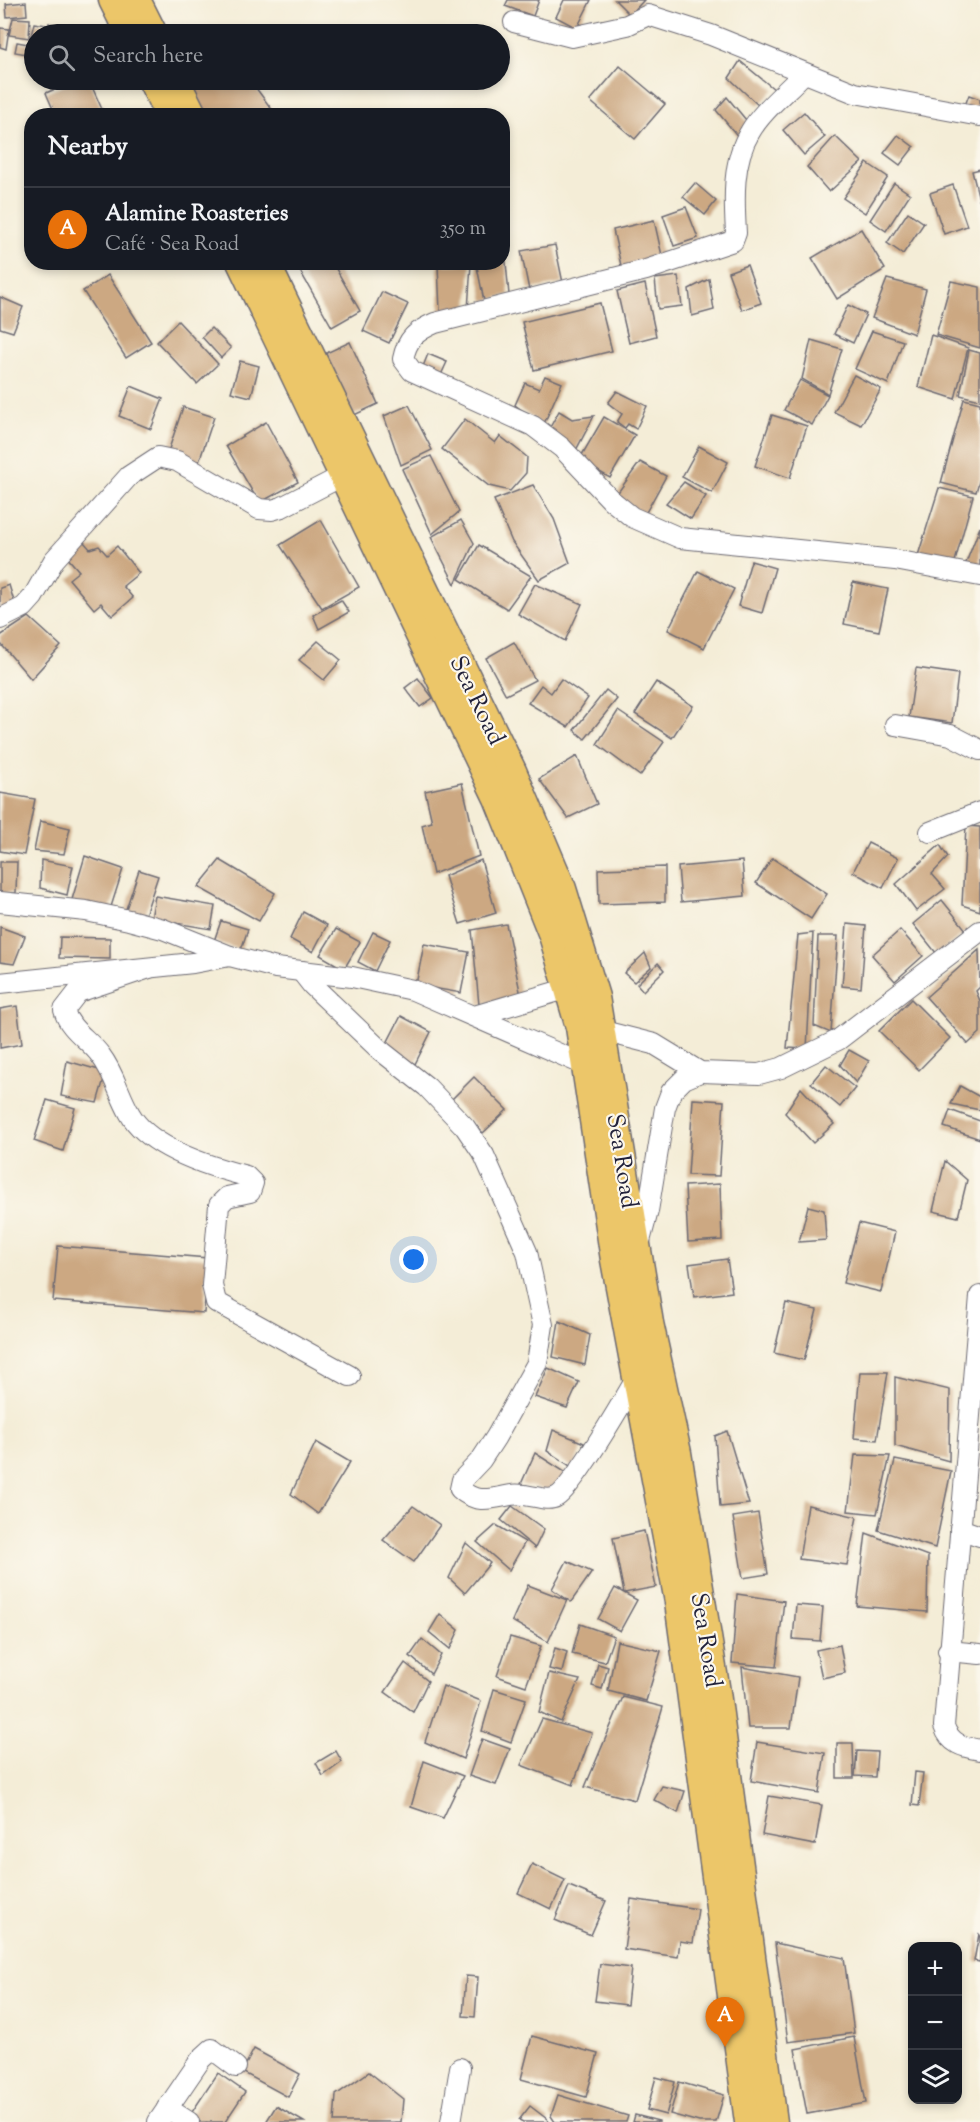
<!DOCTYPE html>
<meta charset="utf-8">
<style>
:root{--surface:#171b24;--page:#242831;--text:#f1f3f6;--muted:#9ea1a6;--line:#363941;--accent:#0b8043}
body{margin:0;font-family:"Sorts Mill Goudy",serif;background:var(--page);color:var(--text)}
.controls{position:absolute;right:18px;bottom:18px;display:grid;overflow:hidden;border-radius:12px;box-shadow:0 3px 9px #0003}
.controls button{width:54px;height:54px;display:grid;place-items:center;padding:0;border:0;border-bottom:2px solid var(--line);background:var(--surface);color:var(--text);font:30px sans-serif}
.you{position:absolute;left:414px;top:1260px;width:21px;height:21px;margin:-15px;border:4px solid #fff;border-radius:50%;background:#1a73e8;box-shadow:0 0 0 9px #1a73e833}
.badge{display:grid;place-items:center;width:39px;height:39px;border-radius:50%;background:var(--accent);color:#fff;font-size:20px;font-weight:700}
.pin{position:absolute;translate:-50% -50px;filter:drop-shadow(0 2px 3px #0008)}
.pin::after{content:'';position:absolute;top:32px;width:21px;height:18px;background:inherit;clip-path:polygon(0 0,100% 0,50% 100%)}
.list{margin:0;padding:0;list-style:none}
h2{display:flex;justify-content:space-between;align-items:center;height:78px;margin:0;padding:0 24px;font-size:26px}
h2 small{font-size:20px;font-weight:400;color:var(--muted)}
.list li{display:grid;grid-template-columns:39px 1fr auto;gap:18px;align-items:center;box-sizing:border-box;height:84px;padding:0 24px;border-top:2px solid var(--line)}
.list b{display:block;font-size:22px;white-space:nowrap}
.list p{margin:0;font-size:20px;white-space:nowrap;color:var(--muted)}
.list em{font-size:20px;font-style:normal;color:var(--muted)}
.icon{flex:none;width:33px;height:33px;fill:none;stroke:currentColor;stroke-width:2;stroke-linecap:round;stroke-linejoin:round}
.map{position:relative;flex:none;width:980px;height:2122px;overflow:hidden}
.search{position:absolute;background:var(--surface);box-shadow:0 3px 9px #0003;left:24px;top:24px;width:486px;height:66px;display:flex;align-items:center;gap:15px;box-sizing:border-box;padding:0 21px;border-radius:33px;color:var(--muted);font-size:22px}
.panel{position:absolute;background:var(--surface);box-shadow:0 3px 9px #0003;left:24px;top:108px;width:486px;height:162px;border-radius:24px}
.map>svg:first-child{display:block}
</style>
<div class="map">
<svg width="980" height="2122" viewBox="0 0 980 2122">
<rect width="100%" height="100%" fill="#fbf7ec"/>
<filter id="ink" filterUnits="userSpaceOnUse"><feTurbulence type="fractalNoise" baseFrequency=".0167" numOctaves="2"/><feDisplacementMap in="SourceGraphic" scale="12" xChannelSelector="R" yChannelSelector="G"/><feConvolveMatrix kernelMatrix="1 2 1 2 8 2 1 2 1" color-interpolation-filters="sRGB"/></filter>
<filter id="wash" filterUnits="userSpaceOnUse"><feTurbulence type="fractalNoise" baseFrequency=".008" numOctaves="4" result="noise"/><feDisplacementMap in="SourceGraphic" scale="24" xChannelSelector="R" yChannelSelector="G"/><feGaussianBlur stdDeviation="1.35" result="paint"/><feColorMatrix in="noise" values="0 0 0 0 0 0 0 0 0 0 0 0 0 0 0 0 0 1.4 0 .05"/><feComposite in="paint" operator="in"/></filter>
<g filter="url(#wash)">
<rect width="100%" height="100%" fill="#f4edd7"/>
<g id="blocks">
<!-- building -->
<g fill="#cca882">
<path d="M508 0H539L533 16 505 6Z"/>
<path d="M564 0H591L577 28 556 17Z"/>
<path d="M615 0H644L630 15Z"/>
<path d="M26 2 27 15 7 17 6 4Z"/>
<path d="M13 18 30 19 29 38 9 35Z"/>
<path d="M34 23 47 25 45 34H34V40H30Z"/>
<path d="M49 23 61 27V34H50Z"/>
<path d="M0 28 9 29 6 49 0 47Z"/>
<path d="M17 42 34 45 32 55 15 52Z"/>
<path d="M740 61 774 89 759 106 729 78Z"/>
<path d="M620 66 665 104 635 139 590 101Z"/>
<path d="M76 80H89L105 116H56L46 93Z"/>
<path d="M188 80H250L273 111 264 116H206Z"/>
<path d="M969 95 980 99V111L964 108Z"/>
<path d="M727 97 751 126 739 138 716 110Z"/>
<path d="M804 112 825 137 804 155 783 130Z"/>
<path d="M898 135 914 147 900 165 884 153Z"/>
<path d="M835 136 862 162 829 192 807 167Z"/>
<path d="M867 163 888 177 865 213 843 198Z"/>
<path d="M980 169V199H979L972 171Z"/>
<path d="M695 183 716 201 705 215 683 197Z"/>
<path d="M894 183 910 194 886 231 870 220Z"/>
<path d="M953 185 967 226 944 234 930 193Z"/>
<path d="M686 207 698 238 674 246 663 215Z"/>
<path d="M908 212 924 223 903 254 887 243Z"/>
<path d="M654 220 663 260 622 270 613 230Z"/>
<path d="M861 229 885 269 837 299 812 258Z"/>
<path d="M555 245 563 283 529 290 521 251Z"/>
<path d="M505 252 509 295 484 301 476 262H502Z"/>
<path d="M295 262H332L360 311 332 327Z"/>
<path d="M471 264 468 310 440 311 438 265Z"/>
<path d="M747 265 761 303 742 310 728 272Z"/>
<path d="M108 275 151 342 126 358 83 291Z"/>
<path d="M678 276 682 306 658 309 655 279Z"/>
<path d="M709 279 714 310 692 316 689 289Z"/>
<path d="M887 279 926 289 914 334 872 318Z"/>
<path d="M951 281 980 287V348L936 335Z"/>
<path d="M645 284 656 336 629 343 617 291Z"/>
<path d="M382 292 408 304 389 343 363 331Z"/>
<path d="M0 297 23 307 13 332 0 328Z"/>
<path d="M600 303 612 351 534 370 522 322Z"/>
<path d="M848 305 866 314 853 343 834 334Z"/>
<path d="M178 321 218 364 197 384 157 342Z"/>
<path d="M211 328 231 348 221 358 202 337Z"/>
<path d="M872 331 903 341 888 384 855 369Z"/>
<path d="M931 335 968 348 955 399 918 387Z"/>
<path d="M811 340 842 349 828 394 802 379Z"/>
<path d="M350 342 378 404 350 417 322 355Z"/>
<path d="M969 350 980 353V400L960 395Z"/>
<path d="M428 354 447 362 440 377 422 369Z"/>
<path d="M240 361 259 366 251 397 231 392Z"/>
<path d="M854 375 881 389 861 425 834 412Z"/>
<path d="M545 376 562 383 543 426 515 405 525 383 539 389Z"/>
<path d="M800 380 828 395 812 425 784 410Z"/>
<path d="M131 386 163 399 151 429 119 416Z"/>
<path d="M617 391 647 406 636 429 628 424 625 428 617 422 622 414 608 403Z"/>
<path d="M964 399 980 403V478L976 492 941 483Z"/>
<path d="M409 405 432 450 401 465 384 416Z"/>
<path d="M183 407 214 417 199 462 168 452Z"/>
<path d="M559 411 572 419 594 416 575 452 548 431Z"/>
<path d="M772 415 807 426 790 478 755 466Z"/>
<path d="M604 417 635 435 610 478 579 460Z"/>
<path d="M465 419 495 443 500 436 527 457 526 473 510 491 489 486 442 449Z"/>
<path d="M266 422 298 482 259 503 226 446Z"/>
<path d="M699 446 728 462 712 493 682 477Z"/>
<path d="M431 456 459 512 432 534 402 469Z"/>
<path d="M640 462 666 476 644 516 616 495Z"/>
<path d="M684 482 706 496 691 519 666 503Z"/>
<path d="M533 485 554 519 570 563 539 580 512 542 494 500Z"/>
<path d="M939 488 973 496 953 569 916 562Z"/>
<path d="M321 520 359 587 322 608 280 545Z"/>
<path d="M461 520 474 543 455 584 431 537Z"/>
<path d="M980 527V571L964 568Z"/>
<path d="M84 542 90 549 99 546 107 555 117 546 139 573 123 586 133 598 112 616 101 603 94 609 69 579 79 571 66 556Z"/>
<path d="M479 545 531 576 507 609 459 579Z"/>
<path d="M751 561 775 568 762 613 738 606Z"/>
<path d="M698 571 734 589 704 648 668 630Z"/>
<path d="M853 582 888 589 879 631 844 624Z"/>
<path d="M535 584 582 604 565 641 518 614Z"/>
<path d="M9 585 16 608 0 613V588Z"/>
<path d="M341 600 349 612 319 629 313 615Z"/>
<path d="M29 617 61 646 31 679 0 643V636Z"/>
<path d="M318 641 341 660 324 680 299 660Z"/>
<path d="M514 642 535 680 506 695 486 658Z"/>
<path d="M916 668 958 674 952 723 909 717Z"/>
<path d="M418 678 433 698 420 707 405 688Z"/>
<path d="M561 679 588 698 568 727 528 703 541 685 551 693Z"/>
<path d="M656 682 693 706 672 738 635 714Z"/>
<path d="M606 690 617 699 585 739 574 730Z"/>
<path d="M618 711 664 742 640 776 597 744Z"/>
<path d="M577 756 597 804 568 818 539 779Z"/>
<path d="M462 783 479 856 433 874 422 825 432 822 425 791Z"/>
<path d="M0 793 35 799 24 855 0 851Z"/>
<path d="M40 821 70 828 64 854 34 851Z"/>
<path d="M966 826 980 827V911L962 905Z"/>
<path d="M868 843 898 858 883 888 853 872Z"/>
<path d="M940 845 948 857 932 874 945 889 916 911 896 884Z"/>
<path d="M85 856 123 869 110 910 71 903Z"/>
<path d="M772 858 827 894 811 919 756 883Z"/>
<path d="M41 860 73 866 67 895 40 888Z"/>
<path d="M220 860 275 893 259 921 198 887Z"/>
<path d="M481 860 496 913 460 924 445 876Z"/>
<path d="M742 861 745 896 681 902 678 867Z"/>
<path d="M0 862H17L16 893H0Z"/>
<path d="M665 867V902L599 904 598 869Z"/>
<path d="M139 870 158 876 144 918 125 912Z"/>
<path d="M155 896 215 906 211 929 151 919Z"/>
<path d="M942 900 967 931 937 954 913 924Z"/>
<path d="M303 912 327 925 313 952 290 939Z"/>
<path d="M221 921 248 929 241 950 214 941Z"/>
<path d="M506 924 521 996 479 1005 472 930Z"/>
<path d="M847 924 866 926 861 988 842 986Z"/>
<path d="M0 927 25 936 14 964 0 962Z"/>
<path d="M336 929 360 942 344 969 320 955Z"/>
<path d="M900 930 923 956 895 981 872 955Z"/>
<path d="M373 932 390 940 375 971 358 962Z"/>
<path d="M813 933 807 1049 787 1048 798 935Z"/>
<path d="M818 936H838L831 1033 814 1026Z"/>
<path d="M60 937 110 938V959L59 958Z"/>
<path d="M424 944 469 952 461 993 416 985Z"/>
<path d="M979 950 980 987 976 991 980 1001V1033L968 1044 926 997Z"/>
<path d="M645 953 651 967 634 982 624 973Z"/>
<path d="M658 963 664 970 643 991 637 984Z"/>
<path d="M911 999 950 1038 919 1070 879 1031Z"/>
<path d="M17 1006 22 1044 0 1048V1009Z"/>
<path d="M401 1016 431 1032 415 1064 384 1049Z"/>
<path d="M849 1050 869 1061 856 1083 840 1065Z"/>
<path d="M67 1061 106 1072 97 1103 61 1096Z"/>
<path d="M826 1065 855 1088 840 1107 811 1083Z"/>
<path d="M474 1077 507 1110 483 1133 451 1100Z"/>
<path d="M960 1086 980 1097V1110L951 1104Z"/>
<path d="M801 1088 834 1124 813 1143 785 1113Z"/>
<path d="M693 1099 724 1101 719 1176 688 1175Z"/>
<path d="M47 1100 75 1108 63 1151 34 1141Z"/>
<path d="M950 1110 980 1121V1139L944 1127Z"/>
<path d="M945 1161 967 1180 958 1217 933 1211Z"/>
<path d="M720 1184 722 1240 688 1242 685 1186Z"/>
<path d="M808 1206 824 1210 826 1240 799 1242Z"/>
<path d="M859 1223 895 1232 881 1292 843 1283Z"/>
<path d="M58 1246 208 1258 204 1313 53 1301Z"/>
<path d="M727 1259 732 1292 694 1297 689 1264Z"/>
<path d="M786 1303 817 1310 804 1360 774 1353Z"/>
<path d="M559 1321 590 1335 585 1365 553 1357Z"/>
<path d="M548 1368 579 1382 567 1408 535 1397Z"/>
<path d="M860 1372H888L877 1440 854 1438Z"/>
<path d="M895 1377 950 1390 949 1461 895 1446Z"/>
<path d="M553 1430 584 1443 573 1468 547 1451Z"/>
<path d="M727 1431 749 1504 720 1507 715 1436Z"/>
<path d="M316 1442 350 1462 318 1514 291 1494Z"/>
<path d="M535 1453 568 1474 557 1493 521 1484Z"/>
<path d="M855 1455 890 1456 877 1514 848 1511Z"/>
<path d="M895 1460 951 1471 935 1548 878 1530Z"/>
<path d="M808 1505 857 1517 847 1565 799 1559Z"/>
<path d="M413 1506 440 1525 414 1562 383 1540Z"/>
<path d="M512 1506 544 1529 535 1548 501 1520Z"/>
<path d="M758 1513 768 1574 743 1578 733 1517Z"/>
<path d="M496 1525 525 1542 509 1570 477 1542Z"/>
<path d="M644 1531 656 1587 624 1593 637 1600 620 1631 598 1619 615 1588 624 1593 613 1538Z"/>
<path d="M866 1533 928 1556 927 1612 857 1606Z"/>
<path d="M466 1543 490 1563 465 1593 449 1578Z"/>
<path d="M567 1561 592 1572 571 1602 552 1589Z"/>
<path d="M528 1585 567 1600 548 1642 512 1621Z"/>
<path d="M737 1594 784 1601 776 1667 732 1663Z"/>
<path d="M796 1605 823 1607 820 1641 793 1639Z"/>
<path d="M440 1614 459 1630 450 1649 429 1632Z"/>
<path d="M580 1624 614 1636 605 1662 572 1654Z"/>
<path d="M510 1637 541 1646 526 1686 497 1676Z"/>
<path d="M422 1639 441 1655 431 1674 410 1656Z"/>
<path d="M617 1641 661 1651 646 1701 608 1691Z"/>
<path d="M840 1645 845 1673 822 1678 816 1650Z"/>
<path d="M555 1648 567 1652 562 1672 549 1669Z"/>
<path d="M405 1663 428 1681 413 1712 385 1692Z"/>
<path d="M598 1664 608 1667 602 1689 592 1686Z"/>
<path d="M742 1667 798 1677 791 1728H748Z"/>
<path d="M549 1673 580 1680 561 1722 539 1712Z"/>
<path d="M443 1686 481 1701 463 1759 425 1742Z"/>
<path d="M494 1689 526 1699 511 1742 482 1731Z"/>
<path d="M623 1697 663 1707 635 1800 585 1787Z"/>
<path d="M542 1719 592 1733 573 1785 521 1765Z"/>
<path d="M482 1739 510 1749 496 1785 469 1776Z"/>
<path d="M757 1742 825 1753 819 1793 751 1781Z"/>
<path d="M837 1743H853L854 1778H837Z"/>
<path d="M336 1751 342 1762 323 1776 316 1763Z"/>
<path d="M857 1751 877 1752 875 1777 855 1776Z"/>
<path d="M424 1761 463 1776 443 1818 411 1807Z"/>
<path d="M915 1772 923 1773 919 1806 912 1805Z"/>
<path d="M662 1786 685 1791 678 1813 654 1800Z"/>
<path d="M769 1796 822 1805 815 1845 762 1835Z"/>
<path d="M532 1864 565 1880 551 1909 518 1893Z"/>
<path d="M569 1886 606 1901 591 1935 555 1920Z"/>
<path d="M631 1899 698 1909 693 1943 680 1941 678 1957 624 1949Z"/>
<path d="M979 1934 980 1935V1962L974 1961Z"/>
<path d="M775 1943 844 1958 854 2033 788 2042Z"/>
<path d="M600 1964 631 1968 627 2005 595 2001Z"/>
<path d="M466 1976 478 1977 475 2017 463 2016Z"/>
<path d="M532 2036 598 2054 586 2097 521 2079Z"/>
<path d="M854 2037 866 2103 807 2114 795 2049Z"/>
<path d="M254 2049 300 2074 288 2097 242 2072Z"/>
<path d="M369 2072 403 2099 401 2122H334L336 2095Z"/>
<path d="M218 2073 245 2092 225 2122H199L190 2115Z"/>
<path d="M656 2077 675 2082 666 2115 647 2110Z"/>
<path d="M679 2082 724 2095 716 2122H699L670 2114Z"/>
<path d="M558 2095 628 2116 626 2122H555L551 2116Z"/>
<path d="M276 2106 304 2122H266Z"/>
<path d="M530 2106 547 2119 549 2122H523L519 2120Z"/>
<path d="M635 2115 659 2121V2122H633Z"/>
</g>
</g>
</g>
<g filter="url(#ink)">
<use href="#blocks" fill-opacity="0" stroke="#6c6972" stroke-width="1.5"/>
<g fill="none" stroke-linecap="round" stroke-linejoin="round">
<!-- minor casing -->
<g stroke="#6c6972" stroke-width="22">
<g id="minor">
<path d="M514 22 572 37 627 25 648 15 711 35 855 93 980 116"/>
<path d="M804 73C786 92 762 111 750 132 732 161 734 200 736 233L733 241 646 270 435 323C416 331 407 339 403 359L412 371 533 426 562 448 611 500 632 517 680 538 895 560 980 576"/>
<path d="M0 619 24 607 33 597 54 560 129 476 158 457 177 461 259 509 272 510 282 507 344 475"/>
<path d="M895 725 951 735 980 750"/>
<path d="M930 832 980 812"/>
<path d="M0 902 86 911 129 920 163 929 230 956 276 968 352 977 413 990 587 1066"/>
<path d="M149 968 78 992 64 1010C69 1030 90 1040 101 1056 114 1073 119 1095 130 1114 149 1148 211 1167 246 1176L253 1183 250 1192 227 1197 219 1205 212 1285 216 1302 350 1376"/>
<path d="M301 971 312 985 380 1050 427 1087 465 1127 484 1155 527 1252 543 1325 537 1363 496 1437 481 1460 462 1480 460 1489C476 1504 490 1499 511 1495 528 1492 545 1503 556 1497 571 1491 625 1398 636 1379"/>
<path d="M0 983 193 963 230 956"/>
<path d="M474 1016 569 988"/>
<path d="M603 1031 654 1044 700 1072 759 1074 781 1068 838 1040 980 931"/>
<path d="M639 1245 648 1211 665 1108 671 1092 684 1079 700 1072"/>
<path d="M980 1296 944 1726C950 1744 963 1747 980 1750"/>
<path d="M960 1529 980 1536"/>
<path d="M948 1651 980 1654"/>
<path d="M167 2108 189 2122"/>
<path d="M158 2122 201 2059 212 2049 236 2067"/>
<path d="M451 2122 460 2068"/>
</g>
</g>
<!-- highway casing -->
<g stroke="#6c6972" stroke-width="31">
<g id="highway">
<path d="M113 0 130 34"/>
<path d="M136 0 153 34"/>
<path d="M152 80 170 116"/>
<path d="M175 80 193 116"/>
<path d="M241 262 498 798 553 935 580 1027 615 1260 679 1602 749 2122"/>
<path d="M265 262 512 771 562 889 595 997 649 1323 677 1453 716 1692 773 2122"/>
</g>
</g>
<!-- minor -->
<use href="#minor" stroke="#fff" stroke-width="20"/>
<!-- highway -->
<use href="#highway" stroke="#ecc669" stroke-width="28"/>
</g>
</g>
<g text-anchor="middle" stroke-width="4.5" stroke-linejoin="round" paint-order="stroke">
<!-- street labels -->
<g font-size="24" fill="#22223b" stroke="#fbf7ec">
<text transform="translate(478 700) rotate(64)" y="8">Sea Road</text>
<text transform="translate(623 1161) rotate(81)" y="8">Sea Road</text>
<text transform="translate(707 1640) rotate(81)" y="8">Sea Road</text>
</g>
</g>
</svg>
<div class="controls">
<button>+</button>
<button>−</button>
<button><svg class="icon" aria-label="layers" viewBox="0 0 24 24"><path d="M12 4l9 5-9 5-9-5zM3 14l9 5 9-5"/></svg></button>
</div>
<div class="you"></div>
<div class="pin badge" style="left:725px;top:2047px;background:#e8710a">A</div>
<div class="search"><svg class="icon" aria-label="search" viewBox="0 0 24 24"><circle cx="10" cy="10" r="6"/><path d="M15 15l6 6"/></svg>Search here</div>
<section class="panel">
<h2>Nearby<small></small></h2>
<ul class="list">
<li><span class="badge" style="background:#e8710a">A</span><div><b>Alamine Roasteries</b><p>Café · Sea Road</p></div><em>350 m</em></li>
</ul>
</section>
</div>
